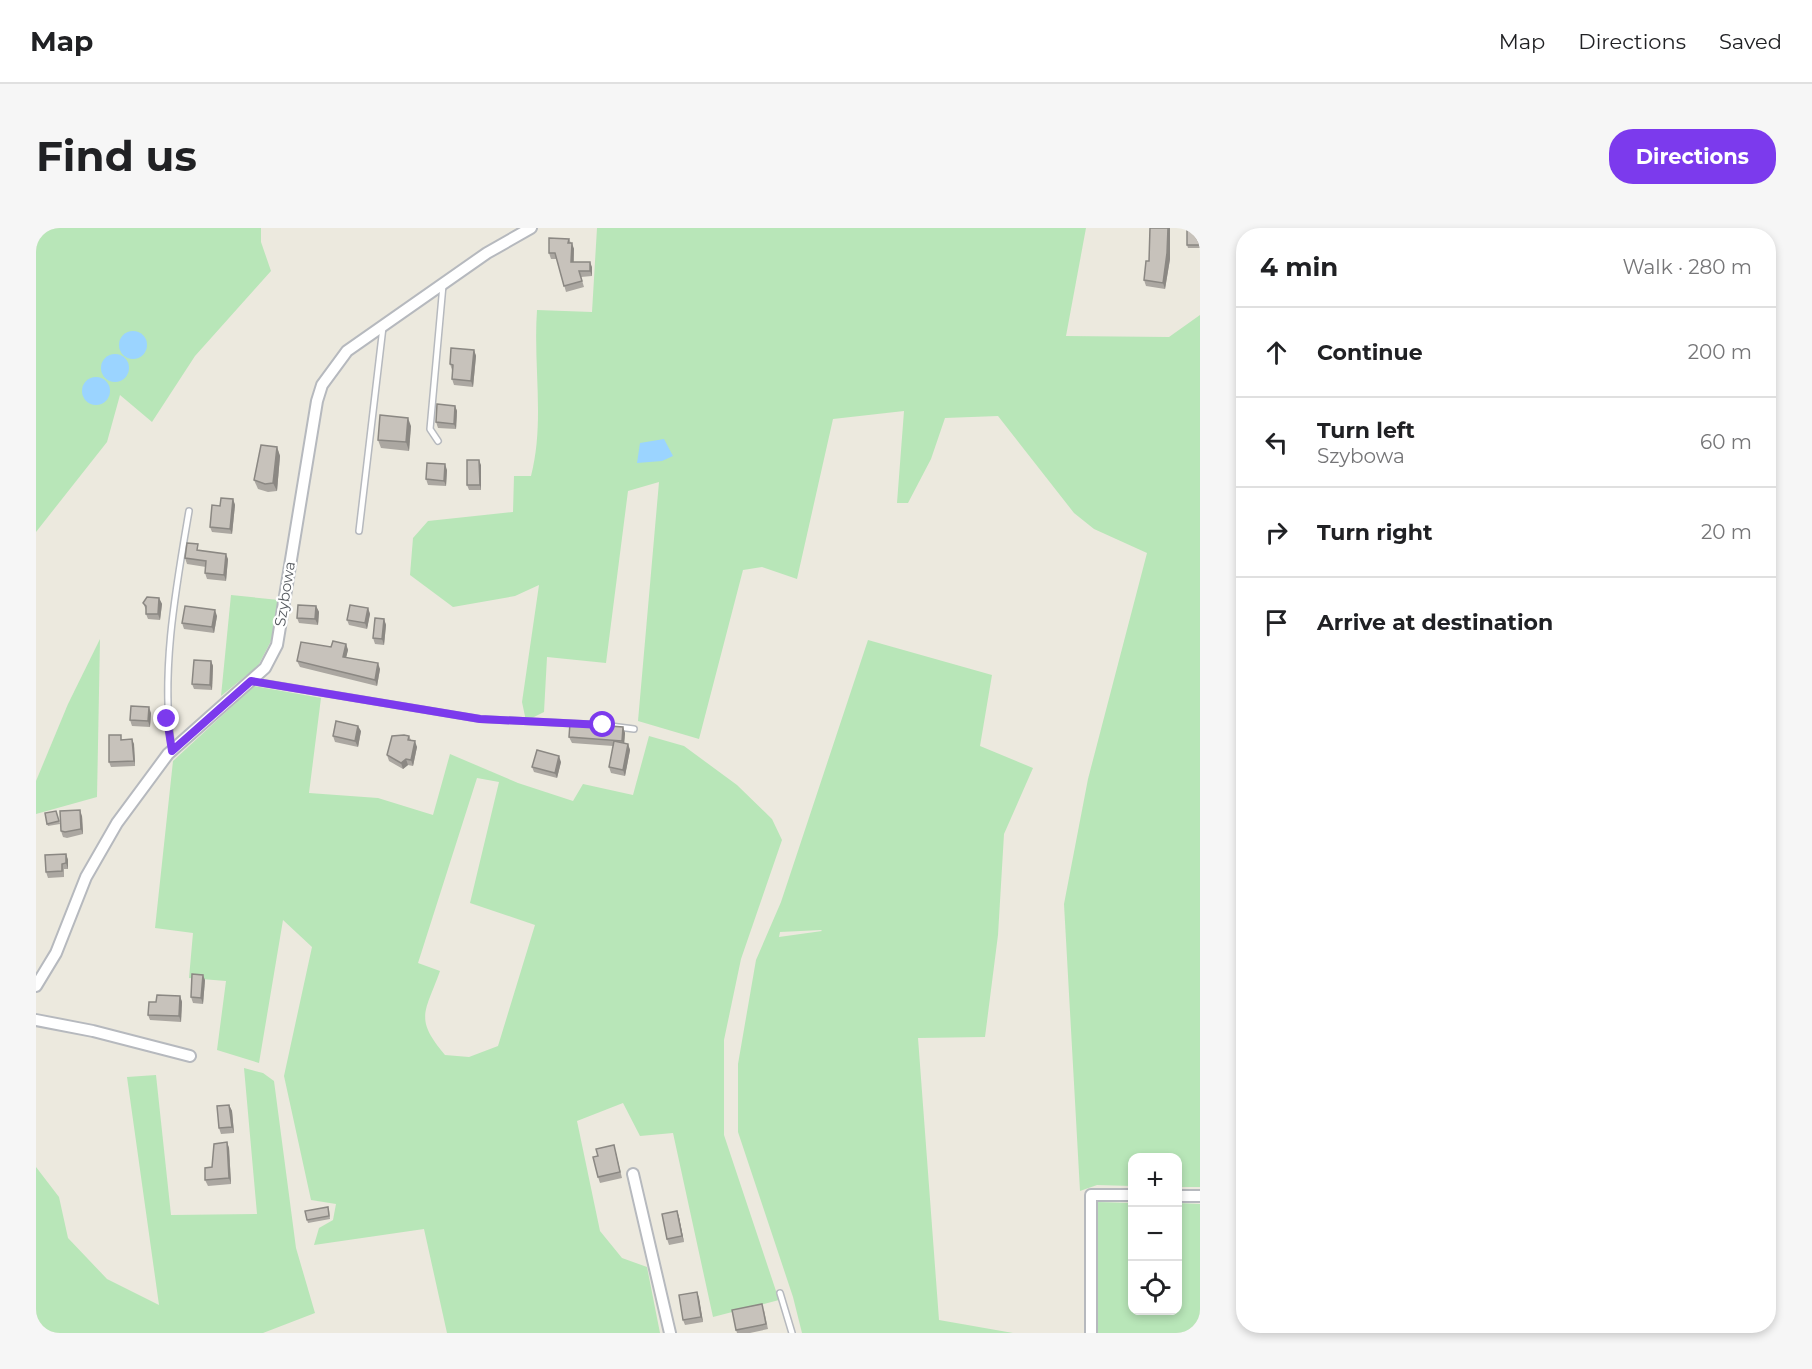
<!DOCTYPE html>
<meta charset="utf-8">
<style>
:root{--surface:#fff;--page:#f6f6f6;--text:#202124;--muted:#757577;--line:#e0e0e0;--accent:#7c3aed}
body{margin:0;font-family:Montserrat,sans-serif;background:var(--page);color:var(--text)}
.controls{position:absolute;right:18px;bottom:18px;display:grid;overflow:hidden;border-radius:12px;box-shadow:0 3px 9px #0003}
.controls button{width:54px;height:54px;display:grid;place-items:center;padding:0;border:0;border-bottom:2px solid var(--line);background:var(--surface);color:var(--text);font:30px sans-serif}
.stop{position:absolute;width:18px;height:18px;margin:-14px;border:4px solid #7c3aed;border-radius:50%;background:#fff}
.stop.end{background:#7c3aed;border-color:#fff;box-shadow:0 2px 6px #0008}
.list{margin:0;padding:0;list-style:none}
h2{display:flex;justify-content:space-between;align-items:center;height:78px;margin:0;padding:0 24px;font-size:26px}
h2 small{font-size:20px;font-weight:400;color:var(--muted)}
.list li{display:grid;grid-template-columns:39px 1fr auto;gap:18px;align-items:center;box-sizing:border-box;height:90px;padding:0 24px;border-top:2px solid var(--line)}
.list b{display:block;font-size:22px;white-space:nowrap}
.list p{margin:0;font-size:20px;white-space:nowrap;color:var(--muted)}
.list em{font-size:20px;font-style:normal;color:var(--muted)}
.icon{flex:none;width:33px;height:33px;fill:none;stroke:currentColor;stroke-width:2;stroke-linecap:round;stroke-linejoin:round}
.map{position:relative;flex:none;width:1164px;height:1105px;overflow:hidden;border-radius:24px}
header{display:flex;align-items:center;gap:36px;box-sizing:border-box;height:84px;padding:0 30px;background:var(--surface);border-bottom:2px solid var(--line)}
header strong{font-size:28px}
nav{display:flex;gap:33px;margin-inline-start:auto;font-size:21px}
.intro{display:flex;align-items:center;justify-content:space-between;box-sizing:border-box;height:144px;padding:0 36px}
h1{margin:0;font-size:42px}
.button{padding:15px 27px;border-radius:24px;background:var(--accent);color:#fff;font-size:21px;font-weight:700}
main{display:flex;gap:36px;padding:0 36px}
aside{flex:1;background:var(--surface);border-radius:24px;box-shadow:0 3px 9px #0003}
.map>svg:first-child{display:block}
</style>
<header>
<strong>Map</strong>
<nav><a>Map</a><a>Directions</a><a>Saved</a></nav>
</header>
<div class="intro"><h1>Find us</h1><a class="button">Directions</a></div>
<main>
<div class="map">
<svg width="1164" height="1105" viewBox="0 0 1164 1105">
<rect width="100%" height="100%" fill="#ece9de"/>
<!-- green -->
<g fill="#b8e6b8" fill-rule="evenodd">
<path d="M0 0H225V14L235 43 159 128 116 194 84 167 71 214 0 304Z"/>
<path d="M561 0H1050L1030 108 1133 109 1164 87V959H1142V930H1096V958L1061 957 1044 963 1028 676 1052 551 1111 325 1058 301 1038 285 962 188 909 190 895 231 872 275H861L868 183 797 191 761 351 726 339 707 342 663 511 602 493 623 254 592 263 570 435 511 429 508 484 490 493 486 474 503 357 479 368 417 379 374 347 377 310 392 293 477 284 478 248H495C509 194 497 138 501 82L556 84Z"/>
<path d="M195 367 243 372 235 413 222 438 185 468Z"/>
<path d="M64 411 61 569 0 586V553L32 476Z"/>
<path d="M832 412 956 447 944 518 997 540 968 606 962 707 949 809 882 810 903 1092 977 1105H766L757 1069 702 904V836L720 732 745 674ZM785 702 786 703 743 709 744 704Z"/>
<path d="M218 458 285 470 273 565 342 570 397 587 414 526 482 555 537 573 547 556 597 567 613 508 648 518 701 557 736 591 746 612 705 731 688 812V907L743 1072 677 1089 637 905 604 908 587 875 541 893 564 1003 586 1030 611 1039 624 1105H411L388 1001 278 1017 283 1000 297 992 300 976 275 972 248 848 276 719 247 692 223 835 181 822 190 753 153 750 157 705 119 700 137 533ZM441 550 463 554 434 675 499 697 462 818 433 829 409 827C378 790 389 785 404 743L382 735Z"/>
<path d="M208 840 227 845 238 853 260 1020 279 1085 227 1105H0V939L23 969 32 1010 71 1051 123 1077 91 849 120 847 135 987 221 986Z"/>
<path d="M1061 974 1096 975V1082H1142V975L1164 976V1105H1059Z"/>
</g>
<!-- water -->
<g fill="#9bd4ff">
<circle cx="97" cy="117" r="14"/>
<circle cx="79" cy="140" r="14"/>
<circle cx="60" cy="163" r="14"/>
<path d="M628 211 637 228 626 233 601 235 604 215Z"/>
</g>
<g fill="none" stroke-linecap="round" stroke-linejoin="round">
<!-- lane casing -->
<g stroke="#b6b9be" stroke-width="8">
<g id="lane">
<path d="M402 213 394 201 407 57"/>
<path d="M323 303 347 99"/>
<path d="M216 453 444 491 567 497 598 501"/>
<path d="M136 522C124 446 140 359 153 283"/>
<path d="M744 1065 756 1105"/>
</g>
</g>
<!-- street casing -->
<g stroke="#b6b9be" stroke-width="14">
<g id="street">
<path d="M0 758 20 725 50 649 81 595 132 526 229 440 241 417 281 173 286 157 311 123 451 25 495 0"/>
<path d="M0 792 57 803 154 828"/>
<path d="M597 946 634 1105"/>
<path d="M1142 968H1164"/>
<path d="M1055 1105V967H1096"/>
</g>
</g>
<!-- lane -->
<use href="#lane" stroke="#fff" stroke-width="5"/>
<!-- street -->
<use href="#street" stroke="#fff" stroke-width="10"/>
</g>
<!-- wall -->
<g fill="#aba7a1">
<path d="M1114 0H1134V31L1129 61 1110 58 1108 52 1113 33Z"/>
<path d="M1164 0V20H1152L1151 17 1162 1Z"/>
<path d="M533 11 538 21V34L556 39V48L545 49 548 59 530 64 521 31H515L513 25Z"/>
<path d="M438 122 440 128 437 159 418 157 416 151 417 142H416L414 136Z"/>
<path d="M419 178 421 183 420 201 402 200 400 194Z"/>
<path d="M375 198 373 223 345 220 342 212Z"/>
<path d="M241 219 244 228 241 263 232 264 222 261 218 252Z"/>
<path d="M445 237V262H433L431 257Z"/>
<path d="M411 242 410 258 392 257 390 251Z"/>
<path d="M197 271 199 277 196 306 176 304 174 299Z"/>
<path d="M164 322 192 331 190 353 171 351 169 345 170 339 151 336 149 330Z"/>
<path d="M123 370 126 376 124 392 112 391 110 386V382L107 375Z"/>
<path d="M280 378 283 384 282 397 263 395 261 390Z"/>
<path d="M332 380 334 386 331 401 313 397 311 392Z"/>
<path d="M181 388 178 405 148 401 146 395Z"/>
<path d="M348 391 350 397 348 417 339 416 337 410Z"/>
<path d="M310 416 312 422 310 429 344 441 341 458 264 439 261 433 295 419Z"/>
<path d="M175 433 177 438 176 462 158 461 156 456Z"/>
<path d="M115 485 114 499 96 498 94 492Z"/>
<path d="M587 499 589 505 588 515 592 516 594 522 589 548 575 545 573 539 577 518 536 515 533 509Z"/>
<path d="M325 503 322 519 299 514 297 508Z"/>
<path d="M373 508 375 512 381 519 377 538 372 537 367 541 353 533 351 527Z"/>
<path d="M87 511 98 516 99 538 75 539 73 534Z"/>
<path d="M525 534 521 550 498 544 496 539Z"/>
<path d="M20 583 24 596 12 598 11 596Z"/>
<path d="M46 588 47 606 31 610 27 609 25 603Z"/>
<path d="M30 626 32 632V641H28V649L12 650 10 644Z"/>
<path d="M169 752 167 776 157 775 155 769Z"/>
<path d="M144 768 146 774 145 794 114 792 112 787 120 774Z"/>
<path d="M193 877 196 883 198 905 185 906 183 900Z"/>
<path d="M191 914 193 920 195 956 172 958 169 952Z"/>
<path d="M578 917 586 950 564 955 562 949V928Z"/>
<path d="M293 982 294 991 272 995 271 992Z"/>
<path d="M641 983 643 989 648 1014 633 1017 631 1011Z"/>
<path d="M661 1064 663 1070 667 1094 649 1097 647 1092Z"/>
<path d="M728 1082 732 1101 714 1105H701L700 1102Z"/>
</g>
<!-- shaded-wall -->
<g fill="#8b8883">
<path d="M1132 0H1134V31L1129 61 1127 55Z"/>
<path d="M536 15 538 21 537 40 535 34Z"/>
<path d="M554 34 556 39V48L554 43Z"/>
<path d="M438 122 440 128 437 159 435 153Z"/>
<path d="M419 178 421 183 420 201 418 196Z"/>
<path d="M372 190 375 198 373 223 370 214Z"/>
<path d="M241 219 244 228 241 263 237 255Z"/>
<path d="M443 232 445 237V262L444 257Z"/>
<path d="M409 236 411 242 410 258 408 253Z"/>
<path d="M197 271 199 277 196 306 194 301Z"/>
<path d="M190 326 192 331 190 353 188 347Z"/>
<path d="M123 370 126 376 124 392 122 386Z"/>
<path d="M280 378 283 384 282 397 279 391Z"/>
<path d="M332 380 334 386 331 401 329 395Z"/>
<path d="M179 382 181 388 178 405 176 399Z"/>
<path d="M348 391 350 397 348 417 346 411Z"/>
<path d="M310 416 312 422 309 434 307 429Z"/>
<path d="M175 433 177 438 176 462 174 457Z"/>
<path d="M342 435 344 441 341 458 339 452Z"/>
<path d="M113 479 115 485 114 499 112 493Z"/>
<path d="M322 498 325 503 322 519 319 513Z"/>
<path d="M587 499 589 505 588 518 586 513Z"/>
<path d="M96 511 98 516 99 538 98 533Z"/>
<path d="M379 513 381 519 377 538 375 532Z"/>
<path d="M592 516 594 522 589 548 587 542Z"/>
<path d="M523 528 525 534 521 550 519 545Z"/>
<path d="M370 531 372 537 367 541 365 535Z"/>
<path d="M44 582 46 588 47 606 45 601Z"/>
<path d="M30 626 32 632V641L30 635Z"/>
<path d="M167 747 169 752 167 776 165 770Z"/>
<path d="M144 768 146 774 145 794 143 788Z"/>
<path d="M193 877 196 883 198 905 196 899Z"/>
<path d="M191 914 193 920 195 956 193 950Z"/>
<path d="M641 983 643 989 648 1014 646 1008Z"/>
<path d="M661 1064 663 1070 667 1094 665 1089Z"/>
</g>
<!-- building -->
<g fill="#c7c2bb" stroke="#8b8883" stroke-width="1.5">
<path d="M1114 0H1132L1131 25 1127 55 1108 52 1110 33H1113Z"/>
<path d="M1162 0H1164V17H1151V1H1162Z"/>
<path d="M513 10 533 11 532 15H536L535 34H554V43H543L546 53 528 58 519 25H513Z"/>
<path d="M415 120 438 122 435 153 416 151 417 137 414 136Z"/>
<path d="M401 176 419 178 418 196 400 194Z"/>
<path d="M344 187 372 190 370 214 342 212Z"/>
<path d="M225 217 241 219 237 255 229 256 218 252Z"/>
<path d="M431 232H443L444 257H431Z"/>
<path d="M391 235 409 236 408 253 390 251Z"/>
<path d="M185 270 197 271 194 301 174 299 176 277 184 278Z"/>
<path d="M151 315 162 316 161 322 190 326 188 347 169 345 170 333 149 330Z"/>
<path d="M111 369 123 370 122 386H110V378L107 375Z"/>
<path d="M262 377 280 378 279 391 261 390Z"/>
<path d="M314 377 332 380 329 395 311 392Z"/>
<path d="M149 378 179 382 176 399 146 395Z"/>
<path d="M339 390 348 391 346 411 337 410Z"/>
<path d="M297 413 310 416 307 429 342 435 339 452 261 433 265 414 295 419Z"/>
<path d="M158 432 175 433 174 457 156 456Z"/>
<path d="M95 478 113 479 112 493 94 492Z"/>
<path d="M300 493 322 498 319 513 297 508Z"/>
<path d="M534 495 587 499 586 513 533 509Z"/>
<path d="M73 507H85V512L96 511 98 533 73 534Z"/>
<path d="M368 507 373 508 372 512 379 513 375 532 370 531 365 535 351 527 356 508Z"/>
<path d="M578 513 592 516 587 542 573 539Z"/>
<path d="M501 522 523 528 519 545 496 539Z"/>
<path d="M44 582 45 601 29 604 25 603 24 583Z"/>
<path d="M20 583 23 593 11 596 9 585Z"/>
<path d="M30 626V635L26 636V643L10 644 9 627Z"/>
<path d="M156 746 167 747 165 770 155 769Z"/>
<path d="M121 767 144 768 143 788 112 787 113 774H120Z"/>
<path d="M193 877 196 899 183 900 181 878Z"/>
<path d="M191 914 193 950 169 952V940L176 939 178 916Z"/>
<path d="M578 917 584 944 562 949 557 929 562 928 560 921Z"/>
<path d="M292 979 293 988 271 992 269 983Z"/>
<path d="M641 983 646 1008 631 1011 626 986Z"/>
<path d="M661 1064 665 1089 647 1092 643 1067Z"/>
<path d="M726 1076 730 1096 700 1102 696 1082Z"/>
</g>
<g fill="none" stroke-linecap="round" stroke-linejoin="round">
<!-- route -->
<path stroke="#7c3aed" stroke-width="8" d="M131 491 136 523 215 453 444 491 567 497"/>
</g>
<g text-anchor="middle" stroke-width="4.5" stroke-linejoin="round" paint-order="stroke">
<!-- street labels -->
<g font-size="15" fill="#575b60" stroke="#fff">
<text transform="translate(249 366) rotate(-81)" y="5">Szybowa</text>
</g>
</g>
</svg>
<div class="controls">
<button>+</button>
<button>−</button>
<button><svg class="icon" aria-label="locate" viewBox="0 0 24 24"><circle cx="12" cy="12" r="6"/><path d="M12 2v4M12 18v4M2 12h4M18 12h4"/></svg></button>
</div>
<div class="stop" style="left:567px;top:497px"></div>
<div class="stop end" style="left:131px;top:491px"></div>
</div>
<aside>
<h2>4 min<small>Walk · 280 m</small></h2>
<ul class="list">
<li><svg class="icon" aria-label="ahead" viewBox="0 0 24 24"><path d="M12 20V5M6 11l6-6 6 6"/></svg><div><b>Continue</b></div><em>200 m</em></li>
<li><svg class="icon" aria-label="left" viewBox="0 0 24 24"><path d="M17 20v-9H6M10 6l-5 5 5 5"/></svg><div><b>Turn left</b><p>Szybowa</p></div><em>60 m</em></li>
<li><svg class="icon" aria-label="right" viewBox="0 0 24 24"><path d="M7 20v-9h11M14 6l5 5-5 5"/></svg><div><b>Turn right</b></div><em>20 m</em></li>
<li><svg class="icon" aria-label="arrive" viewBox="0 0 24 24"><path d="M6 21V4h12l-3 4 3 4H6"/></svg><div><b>Arrive at destination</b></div></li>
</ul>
</aside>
</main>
